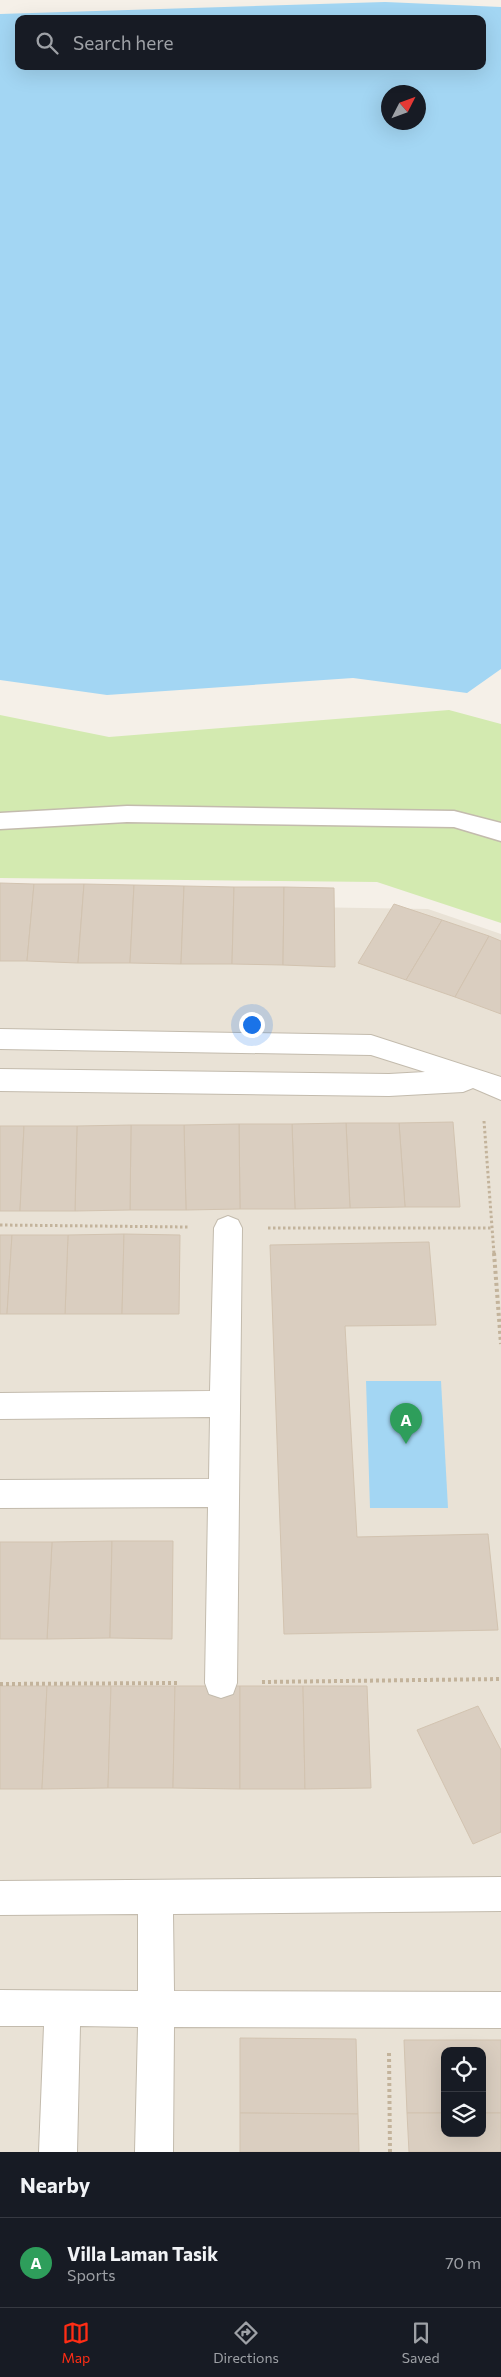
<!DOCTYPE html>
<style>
:root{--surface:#171b24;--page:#20242c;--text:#f1f3f6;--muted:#9ea1a6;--line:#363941;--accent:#ff2d15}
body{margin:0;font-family:Commissioner,sans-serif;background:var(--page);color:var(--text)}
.controls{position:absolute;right:15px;bottom:15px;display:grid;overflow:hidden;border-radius:10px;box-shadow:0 5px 20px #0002}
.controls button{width:45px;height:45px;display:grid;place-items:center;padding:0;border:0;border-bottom:1px solid var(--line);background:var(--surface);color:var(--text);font:25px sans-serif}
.compass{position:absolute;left:381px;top:85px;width:45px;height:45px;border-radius:50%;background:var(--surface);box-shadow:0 5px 20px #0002;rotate:48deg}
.you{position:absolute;left:251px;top:1024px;width:18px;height:18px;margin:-12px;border:4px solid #fff;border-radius:50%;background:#1a73e8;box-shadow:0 0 0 8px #1a73e833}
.badge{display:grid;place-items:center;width:32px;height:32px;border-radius:50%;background:var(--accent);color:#fff;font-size:16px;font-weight:700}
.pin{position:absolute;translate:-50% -41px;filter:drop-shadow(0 1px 2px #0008)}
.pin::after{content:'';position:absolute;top:26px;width:18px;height:15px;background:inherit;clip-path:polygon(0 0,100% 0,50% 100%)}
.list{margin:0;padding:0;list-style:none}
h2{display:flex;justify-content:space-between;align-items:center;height:65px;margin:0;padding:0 20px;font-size:21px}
h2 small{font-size:16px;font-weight:400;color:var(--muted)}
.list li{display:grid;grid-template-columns:32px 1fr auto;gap:15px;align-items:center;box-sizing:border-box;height:90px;padding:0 20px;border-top:1px solid var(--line)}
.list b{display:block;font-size:19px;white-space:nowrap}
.list p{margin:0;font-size:16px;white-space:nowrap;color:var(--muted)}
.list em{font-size:16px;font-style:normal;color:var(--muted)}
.icon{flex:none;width:28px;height:28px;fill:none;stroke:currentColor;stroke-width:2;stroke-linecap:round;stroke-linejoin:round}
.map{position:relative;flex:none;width:501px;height:2152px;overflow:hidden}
.search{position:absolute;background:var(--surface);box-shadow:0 5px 20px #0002;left:15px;right:15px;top:15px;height:55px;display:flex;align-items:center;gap:12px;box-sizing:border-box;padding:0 18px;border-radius:10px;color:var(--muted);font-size:19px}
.sheet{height:155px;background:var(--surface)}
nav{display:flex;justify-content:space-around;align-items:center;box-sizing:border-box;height:70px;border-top:1px solid var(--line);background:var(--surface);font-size:14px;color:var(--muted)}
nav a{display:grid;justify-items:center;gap:2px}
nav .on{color:var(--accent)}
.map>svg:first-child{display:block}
</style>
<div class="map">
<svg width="501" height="2152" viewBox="0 0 501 2152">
<rect width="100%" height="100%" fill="#f5f0e8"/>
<!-- residential -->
<path fill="#e9e2d6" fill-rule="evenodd" d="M0 902 428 909 501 934V2152H0ZM445 2051H482V2133H445Z"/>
<!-- green -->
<path fill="#d3eab0" d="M449 710 501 724V923L377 882 0 878V715L109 737Z"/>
<!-- water -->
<g fill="#a3d6f3" fill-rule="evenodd">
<path d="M385 2 501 7V669L467 693 353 678 107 695 0 680V14ZM19 19H482V66H19ZM388 92H418V122H388Z"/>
<path d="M366 1381H441L448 1508H370Z"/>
</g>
<!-- building -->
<g fill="#dacec0" stroke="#d2c3b0">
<path d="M0 883 34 884 27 961H0Z"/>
<path d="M34 884H84L78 963 27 961Z"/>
<path d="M84 884 134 885 130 963H78Z"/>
<path d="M134 885 184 886 181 964 130 963Z"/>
<path d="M184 886 234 887 232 964H181Z"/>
<path d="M234 887H284L283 965 232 964Z"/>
<path d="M284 887 334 888 335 967 283 965Z"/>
<path d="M394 904 442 920 406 980 358 963Z"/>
<path d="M442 920 489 936 455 997 406 980Z"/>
<path d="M489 936 501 941V1014L455 997Z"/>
<path d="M453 1122 460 1207H405L399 1123Z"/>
<path d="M346 1123H399L405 1207 350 1208Z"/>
<path d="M346 1123 350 1208 295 1209 292 1124Z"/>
<path d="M239 1124H292L295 1209H240Z"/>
<path d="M239 1124 240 1209 186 1210 184 1125Z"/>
<path d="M131 1125H184L186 1210H130Z"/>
<path d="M131 1125 130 1210 75 1211 77 1126Z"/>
<path d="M0 1126H24L20 1211H0Z"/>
<path d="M24 1126H77L75 1211H20Z"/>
<path d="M124 1234 122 1314H65L68 1235Z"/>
<path d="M124 1234 180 1235 179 1314H122Z"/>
<path d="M0 1235H12L7 1314H0Z"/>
<path d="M12 1235H68L65 1314H7Z"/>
<path d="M429 1242 436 1325 345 1326 357 1537 488 1534 498 1630 284 1634 270 1245Z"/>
<path d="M112 1541 110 1638 47 1639 52 1542Z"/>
<path d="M112 1541H173L172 1639 110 1638Z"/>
<path d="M0 1542H52L47 1639H0Z"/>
<path d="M0 1686H47L42 1789H0Z"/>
<path d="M47 1686H111L108 1788 42 1789Z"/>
<path d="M111 1686H175L173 1788H108Z"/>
<path d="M175 1686H240V1789L173 1788Z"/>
<path d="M240 1686H303L305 1789H240Z"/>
<path d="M303 1686H367L371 1788 305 1789Z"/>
<path d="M478 1706 501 1750V1832L473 1844 417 1730Z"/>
<path d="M240 2038 356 2039 358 2114 240 2113Z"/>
<path d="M404 2040H501V2113H482V2051H445V2113H407Z"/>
<path d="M240 2113 358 2114 359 2152H240Z"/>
<path d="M407 2113H445V2133H482V2113H501V2152H409Z"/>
</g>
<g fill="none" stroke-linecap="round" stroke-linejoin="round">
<!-- service casing -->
<g stroke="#c3bbad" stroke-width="3">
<path id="service" d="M127 806 454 811 501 823V841L454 827 127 822 0 829V813Z"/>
</g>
<!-- minor casing -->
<g stroke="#c3bbad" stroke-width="2">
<g id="minor">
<path d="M0 1029 371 1035 501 1077V1100L473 1088 463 1092 389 1096 0 1091V1069L389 1074 425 1072 371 1055 0 1049Z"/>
<path d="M228 1216 238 1220 242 1228 237 1683 233 1694 221 1698 209 1694 205 1683 208 1507 0 1508V1480L209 1479 210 1417 0 1419V1393L210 1391 214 1228 218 1220Z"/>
<path d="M501 1877V1911L173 1914 174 1991 501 1992V2028L174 2027 173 2152H135L138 2027 80 2026 77 2152H39L44 2026H0V1990L138 1991V1914L0 1915V1881Z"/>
</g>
</g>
<!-- path-far1 -->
<g stroke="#c3b39b" stroke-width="3" stroke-dasharray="2.5 2.5" stroke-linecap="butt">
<path d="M484 1121 494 1254"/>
<path d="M0 1225 189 1227"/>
<path d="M268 1228H492"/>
</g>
<!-- path -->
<g stroke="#c3b39b" stroke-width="4" stroke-dasharray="3 3" stroke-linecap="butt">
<path d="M494 1253 501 1344"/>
<path d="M262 1682 501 1679"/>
<path d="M0 1684 180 1683"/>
<path d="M389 2053 390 2152"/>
</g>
<!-- service -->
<use href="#service" fill="#fff" fill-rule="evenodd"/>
<!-- minor -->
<use href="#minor" fill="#fff" fill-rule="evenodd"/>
</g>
</svg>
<div class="controls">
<button><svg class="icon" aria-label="locate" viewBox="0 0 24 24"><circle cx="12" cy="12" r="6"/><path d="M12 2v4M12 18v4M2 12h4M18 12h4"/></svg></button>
<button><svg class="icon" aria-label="layers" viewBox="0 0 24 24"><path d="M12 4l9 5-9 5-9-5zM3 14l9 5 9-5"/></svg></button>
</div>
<svg class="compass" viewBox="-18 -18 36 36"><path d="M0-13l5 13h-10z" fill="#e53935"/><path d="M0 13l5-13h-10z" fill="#9ea1a6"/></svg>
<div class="you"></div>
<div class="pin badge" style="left:406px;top:1444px;background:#2e9e5b">A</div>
<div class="search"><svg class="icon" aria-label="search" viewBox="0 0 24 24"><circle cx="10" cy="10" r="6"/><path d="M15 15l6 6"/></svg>Search here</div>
</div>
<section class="sheet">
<h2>Nearby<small></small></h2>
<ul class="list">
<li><span class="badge" style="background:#2e9e5b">A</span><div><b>Villa Laman Tasik</b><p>Sports</p></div><em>70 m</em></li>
</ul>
</section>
<nav>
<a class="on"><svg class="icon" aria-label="map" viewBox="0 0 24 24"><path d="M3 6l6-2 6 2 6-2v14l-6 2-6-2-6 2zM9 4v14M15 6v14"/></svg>Map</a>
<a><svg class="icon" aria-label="directions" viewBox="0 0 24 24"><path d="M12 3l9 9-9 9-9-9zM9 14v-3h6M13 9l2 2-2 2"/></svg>Directions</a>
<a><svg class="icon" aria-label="saved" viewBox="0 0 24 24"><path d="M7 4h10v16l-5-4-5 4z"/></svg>Saved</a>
</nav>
